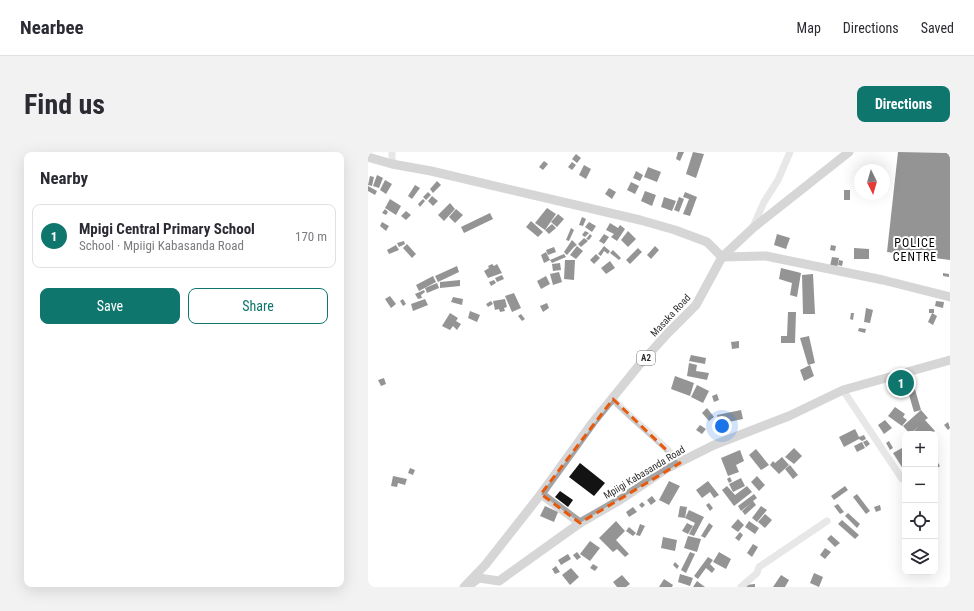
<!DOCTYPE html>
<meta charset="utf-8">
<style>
:root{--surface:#fff;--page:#f2f2f3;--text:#2b2b33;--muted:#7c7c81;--line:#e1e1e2;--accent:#0f766e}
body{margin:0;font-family:"Roboto Condensed",sans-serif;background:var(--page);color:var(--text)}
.controls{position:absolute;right:12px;bottom:12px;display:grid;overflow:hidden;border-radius:8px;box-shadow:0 4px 16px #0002}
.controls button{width:36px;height:36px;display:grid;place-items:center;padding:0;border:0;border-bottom:1px solid var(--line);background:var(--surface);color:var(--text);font:20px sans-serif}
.compass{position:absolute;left:486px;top:12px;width:36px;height:36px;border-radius:50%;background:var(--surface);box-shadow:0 4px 16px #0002;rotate:175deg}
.you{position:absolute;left:354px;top:274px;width:14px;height:14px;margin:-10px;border:3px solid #fff;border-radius:50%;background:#1a73e8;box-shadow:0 0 0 6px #1a73e833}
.badge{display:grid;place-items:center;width:26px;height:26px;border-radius:50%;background:var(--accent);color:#fff;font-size:13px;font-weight:700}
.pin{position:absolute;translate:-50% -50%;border:2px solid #fff;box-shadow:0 1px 4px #0006}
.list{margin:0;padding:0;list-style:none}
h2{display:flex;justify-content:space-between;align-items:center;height:52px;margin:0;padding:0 16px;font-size:17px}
h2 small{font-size:13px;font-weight:400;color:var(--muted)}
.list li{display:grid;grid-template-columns:26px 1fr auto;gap:12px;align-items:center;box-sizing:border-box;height:64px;margin:0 8px 8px;padding:0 8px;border:1px solid var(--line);border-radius:8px}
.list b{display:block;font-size:15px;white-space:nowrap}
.list p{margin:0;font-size:13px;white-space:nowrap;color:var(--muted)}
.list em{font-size:13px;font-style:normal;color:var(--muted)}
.actions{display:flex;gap:8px;padding:12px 16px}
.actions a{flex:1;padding:9px 0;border:1px solid var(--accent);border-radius:8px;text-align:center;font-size:14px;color:var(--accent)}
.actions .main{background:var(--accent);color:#fff}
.icon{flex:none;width:22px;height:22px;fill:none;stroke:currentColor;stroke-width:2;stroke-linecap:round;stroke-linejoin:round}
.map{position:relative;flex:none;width:582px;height:435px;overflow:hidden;border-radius:8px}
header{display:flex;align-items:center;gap:24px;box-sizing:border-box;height:56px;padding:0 20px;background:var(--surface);border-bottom:1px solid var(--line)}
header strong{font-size:19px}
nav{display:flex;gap:22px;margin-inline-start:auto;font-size:14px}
.intro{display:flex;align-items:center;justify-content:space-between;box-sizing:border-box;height:96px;padding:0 24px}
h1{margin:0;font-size:28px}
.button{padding:10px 18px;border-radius:8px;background:var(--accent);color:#fff;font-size:14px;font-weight:700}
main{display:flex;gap:24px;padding:0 24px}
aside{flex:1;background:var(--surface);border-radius:8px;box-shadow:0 4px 16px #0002}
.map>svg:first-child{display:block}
</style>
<header>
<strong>Nearbee</strong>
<nav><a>Map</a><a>Directions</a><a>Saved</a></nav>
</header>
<div class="intro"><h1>Find us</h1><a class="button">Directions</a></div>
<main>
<aside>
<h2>Nearby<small></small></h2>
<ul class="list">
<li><span class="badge">1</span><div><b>Mpigi Central Primary School</b><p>School · Mpiigi Kabasanda Road</p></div><em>170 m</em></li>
</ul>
<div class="actions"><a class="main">Save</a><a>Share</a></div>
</aside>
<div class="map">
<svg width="582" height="435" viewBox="0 0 582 435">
<rect width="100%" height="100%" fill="#fff"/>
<!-- building -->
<g fill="#131313">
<path d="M310 0H316L312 9 308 7Z"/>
<path d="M325 0 336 2 328 26 318 22Z"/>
<path d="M530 0 582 1V108L519 100Z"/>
<path d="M208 2 213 6 209 11 204 7Z"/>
<path d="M176 9 180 12 175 18 171 15Z"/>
<path d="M204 10 208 13 204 18 200 15Z"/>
<path d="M216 13 223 17 218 27 211 23Z"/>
<path d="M280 15 293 20 289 30 276 25Z"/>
<path d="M268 19 275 23 272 29 265 26Z"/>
<path d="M9 23 15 26 11 36 5 34Z"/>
<path d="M2 24 6 25 4 34 0 33Z"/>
<path d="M17 28 24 32 18 42 12 38Z"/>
<path d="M69 29 73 33 65 41 62 37Z"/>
<path d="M263 30 271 34 267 42 259 38Z"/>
<path d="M47 33 52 36 44 47 40 44Z"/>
<path d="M0 34 9 39 7 43 0 39Z"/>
<path d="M241 36 248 40 244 47 237 42Z"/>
<rect x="476" y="38" width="6" height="10"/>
<path d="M277 39 288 43 284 54 273 49Z"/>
<path d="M60 40 63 43 58 48 55 45Z"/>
<path d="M317 40 329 45 322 64 315 62 321 47 315 45Z"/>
<path d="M64 44 70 49 65 54 60 49Z"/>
<path d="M296 45 308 49 304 59 293 55Z"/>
<path d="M311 45 316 47 311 60 306 58Z"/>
<path d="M22 47 33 54 28 63 17 56Z"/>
<path d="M55 47 57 49 52 55 50 52Z"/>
<path d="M82 51 87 57 76 69 70 63Z"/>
<path d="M179 56 188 62 177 78 167 71Z"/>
<path d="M17 57 20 60 18 63 14 61Z"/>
<path d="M88 57 95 63 87 71 81 65Z"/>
<path d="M38 59 43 63 38 68 33 64Z"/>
<path d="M122 61 125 67 96 81 93 75Z"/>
<path d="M190 62 196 67 189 75 183 70Z"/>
<path d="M214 65 218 67 215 74 211 73Z"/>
<path d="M163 69 175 80 170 85 158 75Z"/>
<path d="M14 70 21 74 18 79 12 74Z"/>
<path d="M221 70 228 74 224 80 217 75Z"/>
<path d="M242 71 250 76 252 73 257 77 249 89 243 85 246 82 238 78Z"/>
<path d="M184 72 188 76 181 82 177 78Z"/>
<path d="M203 76 206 78 201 89 198 88Z"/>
<path d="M217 79 221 81 217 85 214 83Z"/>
<path d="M260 79 268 87 260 95 253 88Z"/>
<path d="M222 82 224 84 221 88 218 87Z"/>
<path d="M236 82 241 85 236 92 231 89Z"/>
<path d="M409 82 422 86 418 97 406 93Z"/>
<path d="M216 86 220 89 213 95 210 92Z"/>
<path d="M204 88 209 93 206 95 199 103 196 100Z"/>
<path d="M36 89 37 92 31 95 29 91Z"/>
<path d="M39 92 48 102 44 106 35 96Z"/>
<path d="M28 93 31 98 21 102 19 98Z"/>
<path d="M463 93 468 94 467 99 462 98Z"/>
<path d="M209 94 215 99 208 107 202 103Z"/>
<path d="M236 94 242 99 240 102 236 99 233 104 230 102Z"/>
<path d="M287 94 291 98 283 107 279 103Z"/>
<path d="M186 95 188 100 180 103 178 98Z"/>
<path d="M270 96 274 100 262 112 258 108Z"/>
<path d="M486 96 501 97V107H486Z"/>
<path d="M245 98 253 106 251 108 242 101Z"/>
<path d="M178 100 182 108 176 111 173 103Z"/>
<path d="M196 102 198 105 184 111 182 108Z"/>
<path d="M228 102 232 106 226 112 222 108Z"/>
<path d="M464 105 471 106 469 116 462 114Z"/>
<path d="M197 108H207L206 128 196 127Z"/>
<path d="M471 108 475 109 474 114 470 113Z"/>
<path d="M242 109 247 116 238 122 233 116Z"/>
<path d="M192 111 193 118 185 119 184 112Z"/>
<path d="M124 112 126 114 129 112 134 121 120 126 116 119 121 116 120 114Z"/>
<path d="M89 114 91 120 70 130 67 124Z"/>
<path d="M413 116 433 121 429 145 422 143 424 131 411 127Z"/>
<path d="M191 120 194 130 185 133 182 122Z"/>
<path d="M575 121 581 122V125L575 124Z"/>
<path d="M445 122 447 162H435L434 123Z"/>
<path d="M134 123 136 127 129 130 127 126Z"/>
<path d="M65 124 68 130 51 139 48 133Z"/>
<path d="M178 124 182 132 173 137 169 129Z"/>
<path d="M92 128V134L72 136V130Z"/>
<path d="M126 128 128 131 123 134 121 130Z"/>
<path d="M69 131 71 136 59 141 57 136Z"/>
<path d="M56 138 57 140 53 143 54 146 50 147 47 142Z"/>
<path d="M146 141 153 156 144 160 137 144Z"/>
<path d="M22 144 28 152 23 156 17 147Z"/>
<path d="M85 145 95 147 94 153 83 150Z"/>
<path d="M35 147 38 152 35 154 32 149Z"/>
<path d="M57 147 60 153 45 159 43 152Z"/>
<path d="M137 147 139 155 136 156 137 159 132 160 131 157 127 158 125 149Z"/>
<path d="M123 149 125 152 120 155 118 152Z"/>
<path d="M568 149 576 150 575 156 567 154Z"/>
<path d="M179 151 181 156 175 160 172 154Z"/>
<path d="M498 156 505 158 502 171 496 170Z"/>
<rect x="561" y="157" width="5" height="4"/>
<path d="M102 159 112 163 109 170 100 166Z"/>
<path d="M420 160H428L427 191H413V184H419Z"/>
<path d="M82 161 90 166 88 169 93 172 89 178 85 174 82 178 74 174Z"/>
<path d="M483 161H486L485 168 482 167Z"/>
<path d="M564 161 569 164 565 173 560 170Z"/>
<path d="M153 162 157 167 154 169 150 164Z"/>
<path d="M491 176 498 177 497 181 490 179Z"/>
<path d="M441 184 447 211 440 213 432 186Z"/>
<path d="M371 189V196L364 197 363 190Z"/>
<path d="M323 203 338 206 337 212 321 209Z"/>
<path d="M321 211 329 213 328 219 341 221 339 228 319 224Z"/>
<path d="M442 213 446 224 436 229 432 218Z"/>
<path d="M307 224 326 231 322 244 303 237Z"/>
<path d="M16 226 18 232 13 234 10 228Z"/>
<path d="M329 233 341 239 335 251 323 245Z"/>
<path d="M546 234 553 258 546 260 539 236Z"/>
<path d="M349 242 351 248 346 250 344 244Z"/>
<path d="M527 255 537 262 535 265 539 268 534 274 520 264Z"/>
<path d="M339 256 346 265 341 269 334 261Z"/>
<path d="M373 258 375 267 351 272 349 263Z"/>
<path d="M553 258 560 266 557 268 567 279 563 282H543L551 274 542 282 535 274Z"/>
<path d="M517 268 524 276 516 282 510 273Z"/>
<path d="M580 270 582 276 580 278 576 273Z"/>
<path d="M332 273 338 277 334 282 328 278Z"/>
<path d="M487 277 491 285 496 283 498 287 494 289 491 287 476 295 471 285Z"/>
<path d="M499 288 502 292 498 295 495 290Z"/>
<path d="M521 289 525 296 522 298 518 291Z"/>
<path d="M494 290 497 296 489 300 486 294Z"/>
<path d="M426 296 434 304 426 312 417 305Z"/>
<path d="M534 296 537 300V320L525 301Z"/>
<path d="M388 297 401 313 393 318 381 303Z"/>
<path d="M372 298 376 309 368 313 371 320 360 324 353 306Z"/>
<path d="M414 305 421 313 411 322 402 313 405 309 407 311Z"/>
<path d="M567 306 572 314 567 318Z"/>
<path d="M212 311 237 331 226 344 201 325Z"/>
<path d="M422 313 430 323 425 327 417 317Z"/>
<path d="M42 316 47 318 45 323 40 321Z"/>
<path d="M25 324 39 327 37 333 30 331 29 335 23 334Z"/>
<path d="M389 324 397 333 391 339 383 330Z"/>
<path d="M362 325 364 329 361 331 359 327Z"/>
<path d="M373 326 377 334 365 340 361 332Z"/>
<path d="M301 329 312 334 301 353 291 348Z"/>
<path d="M340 329 351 343 346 346 342 340 334 346 328 338Z"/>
<path d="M359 334 367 343 379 334 384 340 366 354 354 338Z"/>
<path d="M477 334 480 338 466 348 463 344Z"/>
<path d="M192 339 205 348 200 355 187 345Z"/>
<path d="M386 342 389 346 385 349 388 353 377 363 374 359 383 351 373 359 370 354Z"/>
<path d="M489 342 502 359 498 362 485 345Z"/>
<path d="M284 344 288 349 283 353 279 348Z"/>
<path d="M274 350 277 353 274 356 271 353Z"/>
<path d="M341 351 345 356 342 359 338 353Z"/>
<path d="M470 352 476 360 472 362 466 354Z"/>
<path d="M512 353 513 358 508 360 506 355Z"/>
<path d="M177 354 190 360 186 370 172 364Z"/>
<path d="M312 354 319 355 317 366 310 365Z"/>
<path d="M393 354 399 358 389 370 384 366Z"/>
<path d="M265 355 269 360 261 365 258 360Z"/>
<path d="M321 358 336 365 326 384 321 382 327 371 317 366Z"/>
<path d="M480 361 492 372 489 376 477 364Z"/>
<path d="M397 362 404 368 397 376 390 370Z"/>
<path d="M370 367 376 373 370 380 363 375Z"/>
<path d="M474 368 491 383 487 387 470 372Z"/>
<path d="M248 369 257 379 248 388 261 402 257 405 249 397 245 400 231 386Z"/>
<path d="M381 369 391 376 387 382 377 375Z"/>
<path d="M319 371 325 374 320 382 314 379Z"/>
<path d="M341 371 345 374 337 386 333 384Z"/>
<path d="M272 372 277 374 272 384 268 383Z"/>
<path d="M261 375 268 381 265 384 258 379Z"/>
<path d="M372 380 375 383 371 389 367 386Z"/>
<path d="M463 383 472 391 467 395 459 387Z"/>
<path d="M320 384 333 387 329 400 316 396Z"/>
<path d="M295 385 309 388 307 399 293 396Z"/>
<path d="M222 389 232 396 222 409 212 402Z"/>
<path d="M385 392 390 395 384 405 379 401Z"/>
<path d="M457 396 463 400 457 407 452 403Z"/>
<path d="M209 400 213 405 209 408 205 403Z"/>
<path d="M322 400 327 402 318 421 313 418Z"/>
<path d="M351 400 363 407 358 417 345 410Z"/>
<path d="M200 402 203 407 193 413 190 408Z"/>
<path d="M340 405 345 408 342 412 347 417 344 421 338 416 330 427 326 424Z"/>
<path d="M307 410 311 414 309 417 305 413Z"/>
<path d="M225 412 230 415 227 419 222 416Z"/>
<path d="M188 414 192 420 187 422 184 417Z"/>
<path d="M203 416 211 425 202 433 194 423Z"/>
<path d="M446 421 455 425 451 435 442 431Z"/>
<path d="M312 422 325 426 322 434 310 430Z"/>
<path d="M254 423 262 432 258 435H249L245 430Z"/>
<path d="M413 423 421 428 417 435H405Z"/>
<path d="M296 427 305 433 304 435H291Z"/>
<path d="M329 429 337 435H325Z"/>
<path d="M387 432V435H377V433Z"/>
</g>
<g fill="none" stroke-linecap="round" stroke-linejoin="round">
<!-- minor -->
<g stroke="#c9c9c9" stroke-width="7">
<path d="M24 0V12"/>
<path d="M385 75 396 50 410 28 422 0"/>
<path d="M475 238 534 327"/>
<path d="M245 247C266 270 292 287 312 311"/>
<path d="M373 435 389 421 391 415 459 369"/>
</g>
<!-- major -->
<g stroke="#a4a4a4" stroke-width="9">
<path d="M0 5 24 12 63 19 272 68 307 78 339 90 354 105 398 104 515 128 582 145"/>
<path d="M173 342 212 371"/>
<path d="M103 432 111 426 131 429 212 371 252 348 298 317 346 293 421 264 475 238 582 208"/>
<path d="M96 435 118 412 173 342 225 270 272 212 299 182 328 153 354 105 385 76 481 0"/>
</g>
</g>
<!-- marked area -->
<path d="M0 0H582V435H0ZM245 247 312 311 212 371 173 342Z" fill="#fff" fill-opacity=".55" fill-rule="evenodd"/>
<path fill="none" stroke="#e8590c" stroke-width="3" stroke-dasharray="8 5" stroke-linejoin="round" d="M245 247 312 311 212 371 173 342Z"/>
<g text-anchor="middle" stroke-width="4" stroke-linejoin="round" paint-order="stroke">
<!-- shield labels -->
<rect fill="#fff" stroke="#6b6b6b" stroke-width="1" x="269" y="199" width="18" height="14" rx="3"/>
<g font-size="9" font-weight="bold" fill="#2c2c2c">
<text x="278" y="209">A2</text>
</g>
<!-- street labels -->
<g font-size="10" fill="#2c2c2c" stroke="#fff">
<text transform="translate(302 163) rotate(-47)" y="4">Masaka Road</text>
<text transform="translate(276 320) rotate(-31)" y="4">Mpiigi Kabasanda Road</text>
</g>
<!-- quarter labels -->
<g font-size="12" letter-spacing="1" fill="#000" stroke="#fff">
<text x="547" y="95">POLICE<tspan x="547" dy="14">CENTRE</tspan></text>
</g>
</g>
</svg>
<div class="controls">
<button>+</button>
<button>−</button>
<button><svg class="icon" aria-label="locate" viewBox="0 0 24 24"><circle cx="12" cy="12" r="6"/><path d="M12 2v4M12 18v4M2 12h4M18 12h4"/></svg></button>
<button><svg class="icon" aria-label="layers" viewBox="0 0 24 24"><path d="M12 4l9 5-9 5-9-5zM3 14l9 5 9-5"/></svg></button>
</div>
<svg class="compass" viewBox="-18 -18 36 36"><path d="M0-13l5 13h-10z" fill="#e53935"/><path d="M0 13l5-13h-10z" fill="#7c7c81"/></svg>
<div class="you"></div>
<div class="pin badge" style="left:533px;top:231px">1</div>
</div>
</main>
